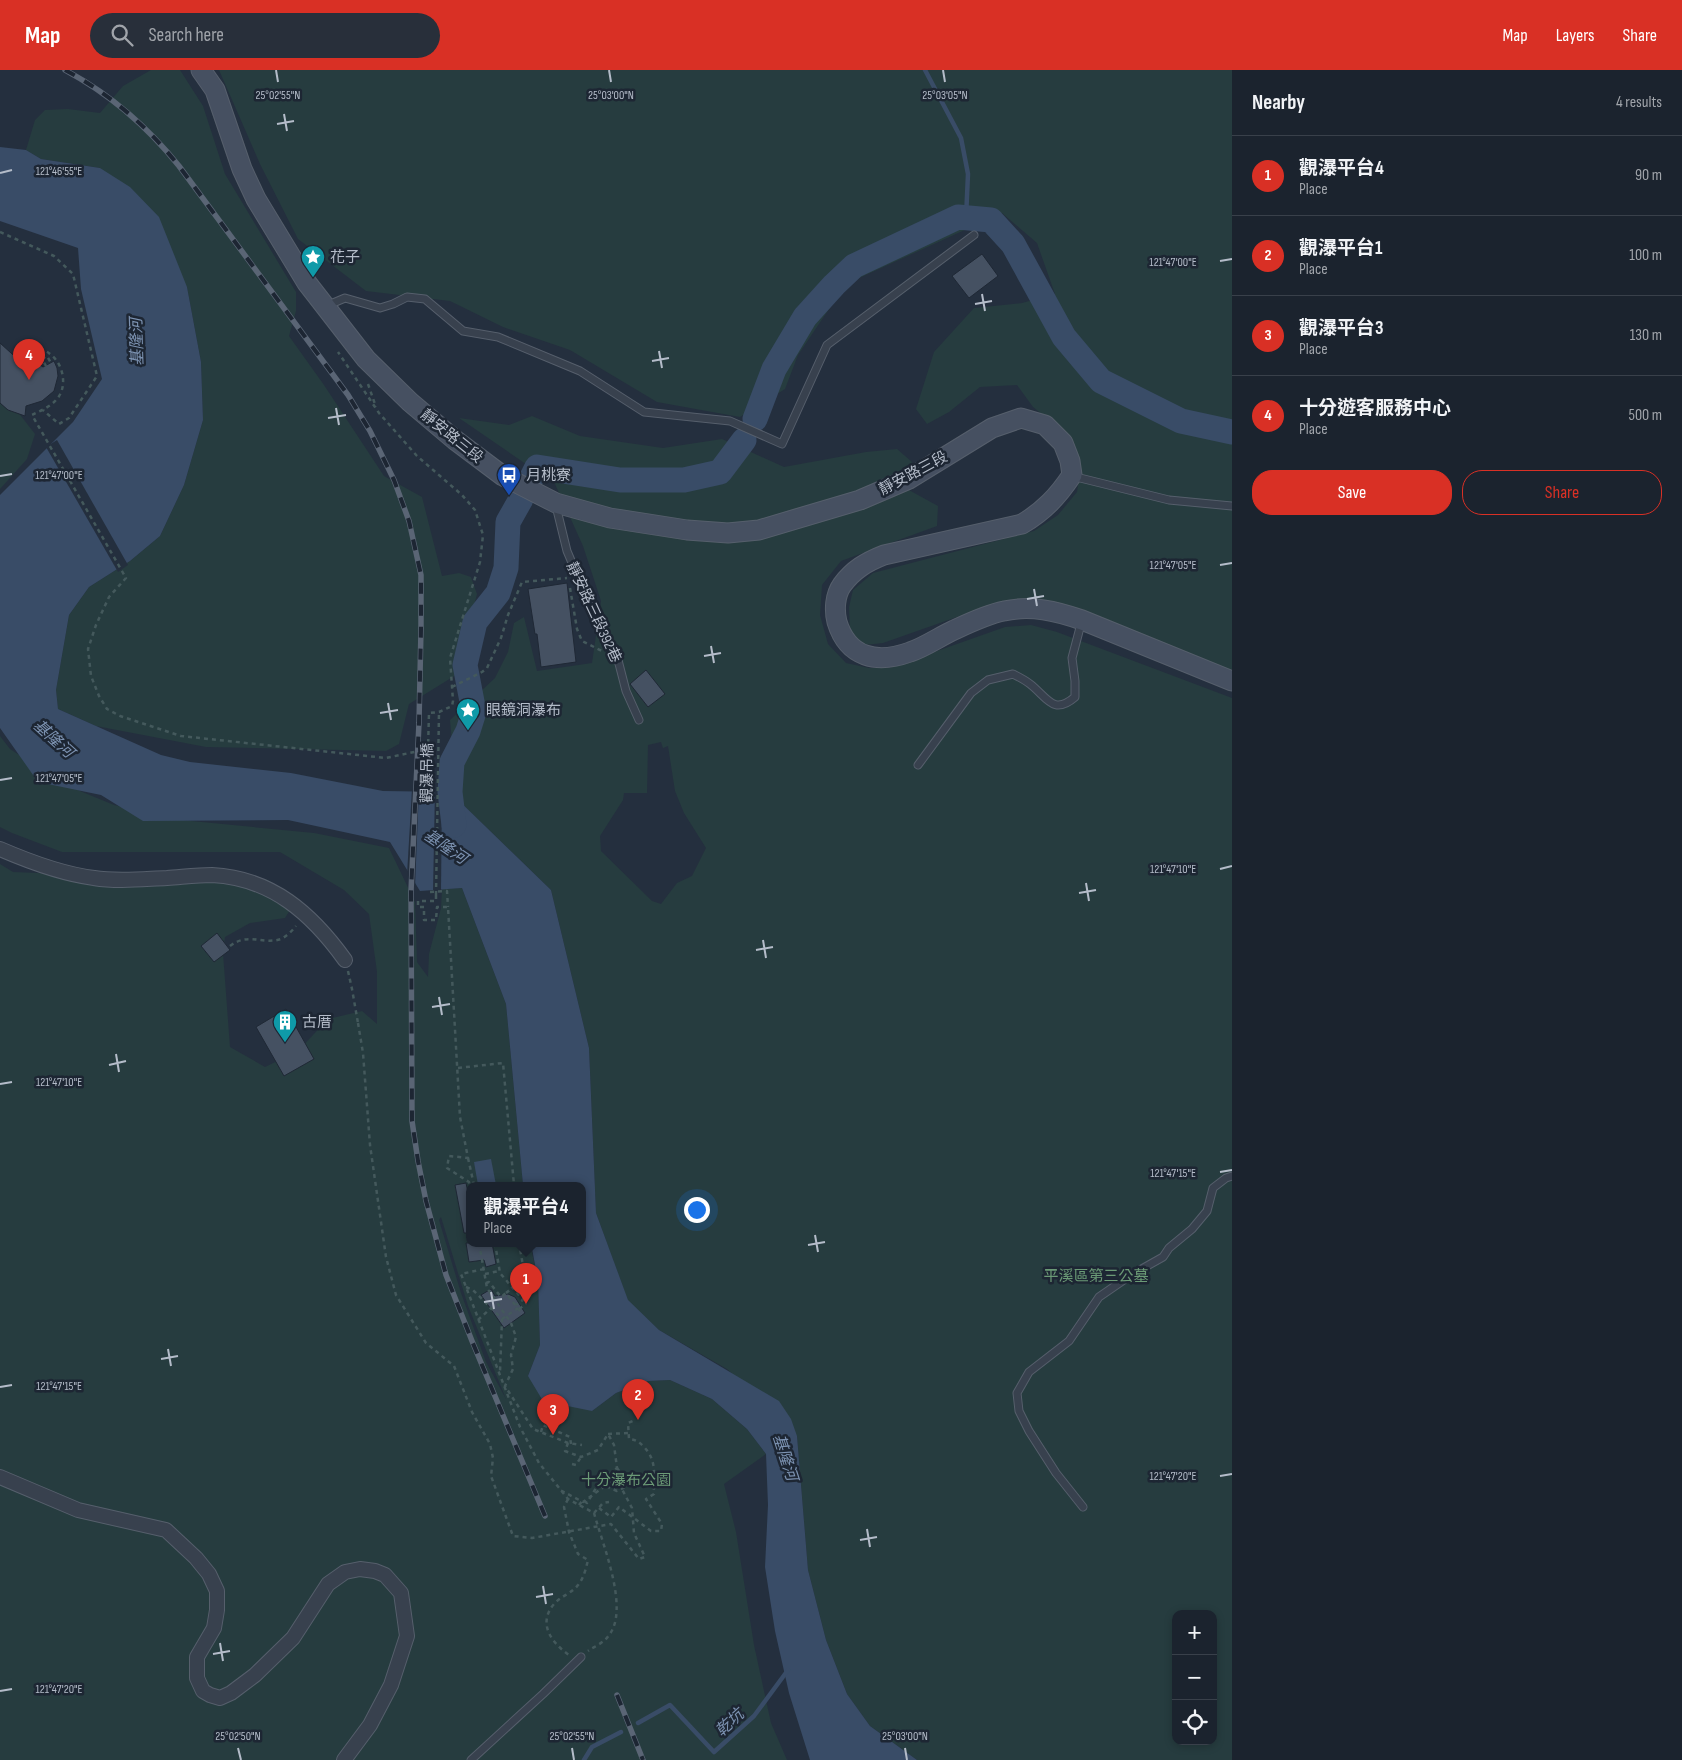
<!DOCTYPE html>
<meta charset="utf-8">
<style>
:root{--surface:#1b232e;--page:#282f3a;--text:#f1f3f6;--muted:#a0a4aa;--line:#39404a;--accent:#d93025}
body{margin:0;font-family:"Sofia Sans Condensed","Noto Sans TC",sans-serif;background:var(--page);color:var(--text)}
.controls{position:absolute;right:15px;bottom:15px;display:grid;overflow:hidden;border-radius:10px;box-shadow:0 2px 8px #0003}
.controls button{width:45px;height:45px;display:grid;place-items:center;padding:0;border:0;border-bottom:1px solid var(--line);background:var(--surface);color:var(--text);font:25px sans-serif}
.you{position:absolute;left:696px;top:1139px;width:18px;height:18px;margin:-12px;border:4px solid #fff;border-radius:50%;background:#1a73e8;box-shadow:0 0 0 8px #1a73e833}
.badge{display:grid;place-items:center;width:32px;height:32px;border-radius:50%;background:var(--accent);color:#fff;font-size:16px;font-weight:700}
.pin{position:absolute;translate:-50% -41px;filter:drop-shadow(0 1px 2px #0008)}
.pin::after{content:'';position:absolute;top:26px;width:18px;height:15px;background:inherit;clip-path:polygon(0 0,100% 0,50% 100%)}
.popup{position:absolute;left:466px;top:1112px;width:120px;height:65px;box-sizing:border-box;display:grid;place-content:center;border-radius:10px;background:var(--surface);filter:drop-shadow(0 1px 4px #0005);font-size:16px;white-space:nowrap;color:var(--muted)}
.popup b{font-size:19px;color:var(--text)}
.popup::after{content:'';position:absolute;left:50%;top:100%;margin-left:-10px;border:10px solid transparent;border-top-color:var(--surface)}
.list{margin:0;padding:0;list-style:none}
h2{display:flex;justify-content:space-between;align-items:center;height:65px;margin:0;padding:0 20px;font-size:21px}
h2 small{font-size:16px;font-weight:400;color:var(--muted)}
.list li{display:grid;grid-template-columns:32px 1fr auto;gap:15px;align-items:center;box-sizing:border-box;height:80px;padding:0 20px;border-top:1px solid var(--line)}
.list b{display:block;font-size:19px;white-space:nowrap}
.list p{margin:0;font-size:16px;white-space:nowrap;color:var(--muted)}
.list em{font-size:16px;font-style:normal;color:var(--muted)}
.actions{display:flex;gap:10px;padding:15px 20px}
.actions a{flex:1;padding:11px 0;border:1px solid var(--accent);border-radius:20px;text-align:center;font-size:18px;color:var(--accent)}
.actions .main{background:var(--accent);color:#fff}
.icon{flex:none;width:28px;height:28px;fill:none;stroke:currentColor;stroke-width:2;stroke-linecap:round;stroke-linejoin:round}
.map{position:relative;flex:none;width:1232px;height:1690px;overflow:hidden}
header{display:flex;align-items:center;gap:30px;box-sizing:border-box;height:70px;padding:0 25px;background:var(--accent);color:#fff}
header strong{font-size:24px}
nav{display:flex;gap:28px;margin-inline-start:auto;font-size:18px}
.search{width:350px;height:45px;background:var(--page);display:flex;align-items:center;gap:12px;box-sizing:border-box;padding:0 18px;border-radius:28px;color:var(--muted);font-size:19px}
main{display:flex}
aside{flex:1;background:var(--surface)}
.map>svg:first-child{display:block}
</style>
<header>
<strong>Map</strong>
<div class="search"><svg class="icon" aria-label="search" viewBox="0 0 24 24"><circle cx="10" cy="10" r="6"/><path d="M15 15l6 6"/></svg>Search here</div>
<nav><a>Map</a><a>Layers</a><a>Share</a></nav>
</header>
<main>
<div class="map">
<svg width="1232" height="1690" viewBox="0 0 1232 1690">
<rect width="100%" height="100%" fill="#242f3e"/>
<!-- green -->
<g fill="#263c3f" fill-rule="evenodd">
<path d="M151 0H180L203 36 225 104 296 222V241L289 266 324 315 384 406 422 427 442 506 459 503 471 507 477 524 456 605 409 634 399 674 386 681 206 677 96 656 58 639 56 620 69 545 89 517 130 491 160 466 184 415 203 350 201 292 187 217 100 98 41 89 26 80 35 50 45 40 68 39 100 43 123 16Z"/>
<path d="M219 0H1232V603L1062 537 991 535 883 573 865 575 850 562 849 537 853 520 873 503 1034 461 1058 445 1077 422 1081 394 1067 364 1033 337 1017 315 980 317 949 342 927 354 916 339 934 282 974 238 1022 233 1055 224 1037 173 1002 143 846 214 798 285 785 319 740 347 657 332 570 280 503 257 450 231 366 221 298 169 260 94Z"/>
<path d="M0 319 35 364 27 389 0 419Z"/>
<path d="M532 346 580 366 663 378 722 369 784 397 866 382 897 379 912 392 907 419 938 436 937 456 841 491 822 515 820 545 828 574 846 593 869 598H889L1005 557 1031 555 1057 562 1232 628V1690H917L870 1656 847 1624 826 1570 808 1500 797 1366 727 1299 659 1260 628 1231 596 1143 589 978 551 820 457 729 450 650 495 608 508 582 514 553 524 547 537 601 592 593 601 531 583 476 555 414 459 348 509 355ZM661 672 663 678 668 676 675 721 684 743 706 778 692 806 677 813 661 834 652 831 601 781 600 766 623 730 624 723H647L648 675ZM1176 1544H1213V1671H1176Z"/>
<path d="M0 666 10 679 42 700 75 719 114 735 171 749 314 763 389 778 415 832 417 892 428 907 429 884 441 838 442 819 462 818 506 934 523 1115H470V1173H530L538 1211 540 1275 528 1306 592 1341 616 1323 648 1311 670 1310 712 1329 747 1359 766 1384 724 1414 736 1462 754 1575 771 1653 787 1690H0V794L13 802 88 805H158L194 798 233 802 268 810 297 829 285 848 250 853 225 867 223 883 230 977 265 997 298 981 328 949 362 941 377 954V902L369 844 344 820 280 782H62L12 763 0 757ZM441 1147 468 1236 506 1329 486 1292 461 1223 439 1150Z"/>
</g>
<!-- water -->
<g fill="#394c67">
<path d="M0 77 26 80 41 89 100 98 130 117 159 147 187 217 201 292 203 350 184 415 160 466 130 491 89 517 69 545 56 620 58 639 161 685 190 692 291 703 383 721 450 722 551 820 589 978 596 1143 628 1230 659 1260 779 1331 791 1349 797 1366 808 1500 826 1570 847 1624 870 1656 917 1690H810L789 1623 775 1561 765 1497 768 1435 766 1384 747 1359 712 1329 670 1310 648 1311 616 1323 592 1341 543 1331 528 1306 540 1275 538 1211 531 1173H582V1115H523L506 934 462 818 420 821 390 772 288 750 143 751 101 725 38 712 0 658V425L73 352 102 309 81 219 78 178 0 151Z"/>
<path d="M491 1089 496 1115H478L474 1092Z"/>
</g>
<!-- pier -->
<g fill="#242f3e">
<path d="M57 370 128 495 118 502 46 377Z"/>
<path d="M412 719H419L415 817 407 805Z"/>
<path d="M435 719 442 720 441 822H433Z"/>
</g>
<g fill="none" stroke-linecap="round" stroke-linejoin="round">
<!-- stream -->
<g stroke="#394c67" stroke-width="4.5">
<path d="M925 0 961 68 968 104 966 148"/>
<path d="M638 1653 670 1635 714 1682 754 1646 788 1600"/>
<path d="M584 1690 592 1677 621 1662"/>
</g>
<!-- river -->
<g stroke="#394c67" stroke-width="25">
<path d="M755 349 774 299 805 247 834 215 854 196 958 147 991 150 1013 174 1064 267 1101 311 1181 351 1232 362"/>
<path d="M532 407 537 397 620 410H684L720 402 744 370"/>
<path d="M454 755 450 722 452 692 468 661 474 642 465 595 475 552 498 523 506 498 508 452 521 429"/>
</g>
</g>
<!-- building -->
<g fill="#455162" stroke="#1f2835">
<path d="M982 184 998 206 969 228 952 206Z"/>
<path d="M0 273 22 293 34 291 43 297 54 291 57 298 58 306 54 321 42 331 26 336 25 346 8 340 0 333Z"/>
<path d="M567 513 576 592 541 597 537 564H535L528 519Z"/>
<path d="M646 600 665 624 648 637 630 614Z"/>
<path d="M217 863 230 880 214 892 201 876Z"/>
<path d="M286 939 314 989 284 1006 256 957Z"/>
<path d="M466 1113 470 1132V1163H464L455 1115Z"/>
<path d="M466 1173H492L496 1194 486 1197 484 1190 469 1192Z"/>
<path d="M491 1219 495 1226 508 1224 515 1227 525 1243 504 1258 481 1225Z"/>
</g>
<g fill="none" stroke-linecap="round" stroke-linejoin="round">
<!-- lane casing -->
<g stroke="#565f6c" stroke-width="9">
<g id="lane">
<path d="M326 236 345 228 380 238 393 234 407 227 425 229 463 261 498 267 580 301 644 342 730 351 782 374 827 275 974 165"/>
<path d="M1072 406 1169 430 1232 436"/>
<path d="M556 436 567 481 595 547 618 590 626 621 639 650"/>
<path d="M918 695 971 623 988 610 1013 604C1019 607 1025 610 1030 614 1047 627 1053 646 1075 627V611L1072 588 1082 550"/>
<path d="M1083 1437 1056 1403 1029 1361 1019 1341 1017 1323 1029 1302 1069 1271 1099 1227 1131 1205 1163 1187 1169 1178 1192 1159 1207 1141 1213 1118 1226 1108 1232 1106"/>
<path d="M471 1690 543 1624 581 1587"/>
</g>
</g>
<!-- street casing -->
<g stroke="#565f6c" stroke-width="16">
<g id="street">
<path d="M0 779C30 792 62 804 94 808 118 812 143 809 167 808 182 807 197 805 212 805 272 808 312 844 345 890"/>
<path d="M0 1407 78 1440 166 1460 196 1488 209 1504 217 1521V1540L214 1558 197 1587V1608L203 1621 210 1625 220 1628 231 1623 255 1605 293 1568 328 1514 345 1502 360 1499 375 1501 385 1505 401 1523 407 1566 391 1615 370 1655 344 1690"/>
</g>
</g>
<!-- secondary casing -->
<g stroke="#565f6c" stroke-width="21">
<path id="secondary" d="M201 0 215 20 242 99 256 129 307 213 366 289 410 332 455 370 503 406 556 433 610 448 687 460 728 463 759 460 860 430 909 409 992 358 1021 348 1045 355 1063 373 1070 391 1072 405C1058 426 1044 441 1022 454L884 485C866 492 853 500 842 515 835 525 834 540 837 552 848 588 877 594 910 582 925 577 939 567 954 560 969 553 988 544 1004 541 1031 535 1056 541 1082 550L1232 611"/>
</g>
<!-- path -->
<g stroke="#44595c" stroke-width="2.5" stroke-dasharray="4 4" stroke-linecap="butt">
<path d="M0 162 54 186 73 204 97 306 69 348 59 354 43 340"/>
<path d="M32 276C38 278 46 280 50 284 64 294 68 318 56 330 50 337 40 341 32 345L126 508 109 527 96 555 88 579 91 606 99 626 107 639 120 646 181 666 386 688 428 679 429 643 439 642 452 636 453 631 450 588 480 492 483 465 475 440 462 425 417 386 379 343 338 282"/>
<path d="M46 296 42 289 47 286 51 293"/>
<path d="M368 314 376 337"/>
<path d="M570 518 577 559 582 571 602 581"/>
<path d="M452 617 482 602 487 598 501 568 508 545 522 512 567 508"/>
<path d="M430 822 447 821 448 837"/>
<path d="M436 825V831H418V837H424V850H436L437 837H448L460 1047 468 1088 449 1086 447 1098 469 1112 470 1118"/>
<path d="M230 876C248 862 263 875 281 869 287 866 292 861 296 856"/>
<path d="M348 901 352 919 358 953"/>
<path d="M458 998 503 993 514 1115"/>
<path d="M468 1088 474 1115"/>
<path d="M479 1173 487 1218 511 1253 516 1267 511 1285 513 1299 505 1316 533 1359 568 1373 582 1375"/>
<path d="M495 1173 500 1203 523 1230 516 1235"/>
<path d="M484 1199 461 1204 520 1357 539 1393 568 1429 594 1443C602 1473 630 1539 609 1565 604 1573 595 1576 588 1581"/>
<path d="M485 1204 499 1201"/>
<path d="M486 1213 489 1212 501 1227 506 1223 520 1241"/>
<path d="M466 1217 473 1220 502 1249 500 1302"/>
<path d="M506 1223 525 1207 519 1173"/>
<path d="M519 1239 526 1234"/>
<path d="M502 1249 518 1238"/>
<path d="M478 1250 491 1238"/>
<path d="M541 1362 543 1355 570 1367 571 1374"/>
<path d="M608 1364 629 1363"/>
<path d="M568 1373 565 1381 581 1387 598 1380 608 1364"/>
<path d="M572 1394 576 1395 581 1387"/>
<path d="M617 1398 629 1415"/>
<path d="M599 1413 617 1421 629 1415 654 1414"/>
<path d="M568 1429 564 1437 569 1462 578 1484 588 1490C586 1498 584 1508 578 1515 572 1523 561 1526 554 1534 537 1554 552 1573 569 1585"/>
<path d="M579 1435 583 1430 587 1433 599 1413 617 1398 614 1375 608 1364"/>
<path d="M599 1438 611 1447 619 1437 651 1461H661L662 1454 646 1429 654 1424C653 1404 658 1391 643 1376 638 1371 636 1370 629 1369L628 1353 635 1350"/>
<path d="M594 1443 603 1433 609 1432"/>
</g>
<!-- lane -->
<use href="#lane" stroke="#38414e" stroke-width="7"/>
<!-- street -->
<use href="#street" stroke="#38414e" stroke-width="14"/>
<!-- secondary -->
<use href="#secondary" stroke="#465061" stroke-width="19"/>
<!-- rail casing -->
<g stroke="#5a6575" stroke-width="5.5">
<g id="rail">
<path d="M65 0C110 24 147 56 179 96L348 325 370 361 394 410 409 451 421 505V559L419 653 411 821 412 1051 418 1091 426 1131 446 1205 472 1271 545 1446"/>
<path d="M617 1625 643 1690"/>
</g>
</g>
<!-- rail -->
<use href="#rail" stroke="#1d2633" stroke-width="4" stroke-dasharray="11" stroke-linecap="butt"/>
<!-- path-bridge -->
<g stroke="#44595c" stroke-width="2.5" stroke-dasharray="4 4" stroke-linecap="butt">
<path d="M436 825 439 642"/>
<path d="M358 953 363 983 370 1075 386 1187 396 1225 426 1273 454 1296 472 1342 490 1374 493 1388 491 1406 513 1466 532 1468 611 1454 639 1489 645 1487 634 1463 632 1438 616 1408 583 1432 560 1420"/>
</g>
</g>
<!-- ticks -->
<path fill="none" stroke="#b4bcc9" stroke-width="2" d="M276 0 278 12M609 0 611 12M943 0 945 12M284 44 287 61M277 54 294 51M0 103 12 100M1220 191 1232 189M982 224 985 241M975 234 992 231M659 281 662 298M652 291 669 288M336 338 339 355M328 348 346 345M0 406 12 404M1220 495 1232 493M1034 519 1037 536M1027 529 1044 526M711 576 714 593M704 586 721 583M388 633 391 650M380 643 398 640M0 710 12 708M1220 799 1232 796M1086 813 1089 831M1079 823 1096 820M763 870 766 888M756 880 773 877M439 927 442 945M432 937 450 934M116 984 119 1002M109 995 126 991M0 1014 12 1012M1220 1102 1232 1100M815 1165 818 1182M808 1175 825 1172M491 1222 494 1239M484 1232 502 1229M168 1279 171 1296M161 1289 178 1286M0 1317 12 1315M1220 1406 1232 1404M867 1459 870 1477M860 1470 877 1467M543 1516 546 1534M536 1527 553 1524M220 1573 223 1591M213 1584 230 1581M0 1621 12 1619M238 1678 241 1690M572 1678 574 1690M905 1678 907 1690"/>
<!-- icons -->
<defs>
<g id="sight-pin" transform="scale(1.25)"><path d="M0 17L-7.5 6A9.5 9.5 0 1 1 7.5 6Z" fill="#0f9aa8" stroke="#1d2633"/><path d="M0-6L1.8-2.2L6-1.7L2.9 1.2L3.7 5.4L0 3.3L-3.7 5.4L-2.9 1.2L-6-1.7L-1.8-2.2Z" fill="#fff"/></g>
<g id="bus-pin" transform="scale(1.25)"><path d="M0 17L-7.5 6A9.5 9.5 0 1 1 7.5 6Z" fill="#1a4fb4" stroke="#1d2633"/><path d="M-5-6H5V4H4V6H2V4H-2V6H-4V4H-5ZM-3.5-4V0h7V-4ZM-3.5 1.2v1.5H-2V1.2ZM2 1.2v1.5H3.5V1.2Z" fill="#fff"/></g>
<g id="building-pin" transform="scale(1.25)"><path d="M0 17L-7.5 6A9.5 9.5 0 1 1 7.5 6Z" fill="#0f9aa8" stroke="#1d2633"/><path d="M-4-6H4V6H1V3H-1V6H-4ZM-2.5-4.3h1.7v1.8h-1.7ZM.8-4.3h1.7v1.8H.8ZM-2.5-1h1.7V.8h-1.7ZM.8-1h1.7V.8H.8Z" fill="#fff"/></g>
</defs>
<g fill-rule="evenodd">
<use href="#sight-pin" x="313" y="187"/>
<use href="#bus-pin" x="509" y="405"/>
<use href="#sight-pin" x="468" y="640"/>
<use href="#building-pin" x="285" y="952"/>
</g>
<g text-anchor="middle" stroke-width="5" stroke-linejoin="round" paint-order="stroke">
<!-- poi labels -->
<g font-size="15" fill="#b4bcc9" stroke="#1d2633" text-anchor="start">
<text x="330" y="192">花子</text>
<text x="526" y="410">月桃寮</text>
<text x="486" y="645">眼鏡洞瀑布</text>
<text x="302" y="957">古厝</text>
</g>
<!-- street labels -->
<g font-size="15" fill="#b4bcc9" stroke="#1d2633">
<text transform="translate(452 366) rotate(39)" y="5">靜安路三段</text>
<text transform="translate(913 403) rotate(-28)" y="5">靜安路三段</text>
<text transform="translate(594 542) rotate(65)" y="5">靜安路三段392巷</text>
<text transform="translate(427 703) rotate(-89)" y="5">觀瀑吊橋</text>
</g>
<!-- park labels -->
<g font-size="15" fill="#6b9a76" stroke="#1d2633">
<text x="1096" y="1211">平溪區第三公墓</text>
<text x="626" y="1415">十分瀑布公園</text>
</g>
<!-- water labels -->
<g font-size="16" font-style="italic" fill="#7c92b1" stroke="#1d2633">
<text transform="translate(136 272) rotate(-92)" y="6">基隆河</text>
<text transform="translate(54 668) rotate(42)" y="6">基隆河</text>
<text transform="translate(446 776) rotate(34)" y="6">基隆河</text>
<text transform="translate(786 1387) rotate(72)" y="6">基隆河</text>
<text transform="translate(729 1652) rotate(-43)" y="6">乾坑</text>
</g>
</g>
<g font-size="12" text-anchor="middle" fill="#b4bcc9" stroke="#1d2633" stroke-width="5" stroke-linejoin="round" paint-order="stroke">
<text x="278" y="29">25°02'55"N</text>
<text x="611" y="29">25°03'00"N</text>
<text x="945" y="29">25°03'05"N</text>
<text x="59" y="105">121°46'55"E</text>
<text x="1173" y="196">121°47'00"E</text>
<text x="59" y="409">121°47'00"E</text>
<text x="1173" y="499">121°47'05"E</text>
<text x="59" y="712">121°47'05"E</text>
<text x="1173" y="803">121°47'10"E</text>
<text x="59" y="1016">121°47'10"E</text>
<text x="1173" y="1107">121°47'15"E</text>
<text x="59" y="1320">121°47'15"E</text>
<text x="1173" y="1410">121°47'20"E</text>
<text x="59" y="1623">121°47'20"E</text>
<text x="238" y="1670">25°02'50"N</text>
<text x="572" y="1670">25°02'55"N</text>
<text x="905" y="1670">25°03'00"N</text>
</g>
</svg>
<div class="controls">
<button>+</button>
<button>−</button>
<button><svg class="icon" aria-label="locate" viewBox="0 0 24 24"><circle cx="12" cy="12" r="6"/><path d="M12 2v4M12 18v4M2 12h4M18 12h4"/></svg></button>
</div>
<div class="you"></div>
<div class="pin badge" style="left:526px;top:1234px">1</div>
<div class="popup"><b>觀瀑平台4</b>Place</div>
<div class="pin badge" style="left:638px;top:1350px">2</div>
<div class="pin badge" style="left:553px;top:1365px">3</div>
<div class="pin badge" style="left:29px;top:310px">4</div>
</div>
<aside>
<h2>Nearby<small>4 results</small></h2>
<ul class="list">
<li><span class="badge">1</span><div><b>觀瀑平台4</b><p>Place</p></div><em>90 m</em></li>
<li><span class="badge">2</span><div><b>觀瀑平台1</b><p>Place</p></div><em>100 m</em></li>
<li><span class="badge">3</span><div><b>觀瀑平台3</b><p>Place</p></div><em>130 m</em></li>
<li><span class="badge">4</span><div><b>十分遊客服務中心</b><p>Place</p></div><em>500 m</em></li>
</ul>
<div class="actions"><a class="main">Save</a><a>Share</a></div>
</aside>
</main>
